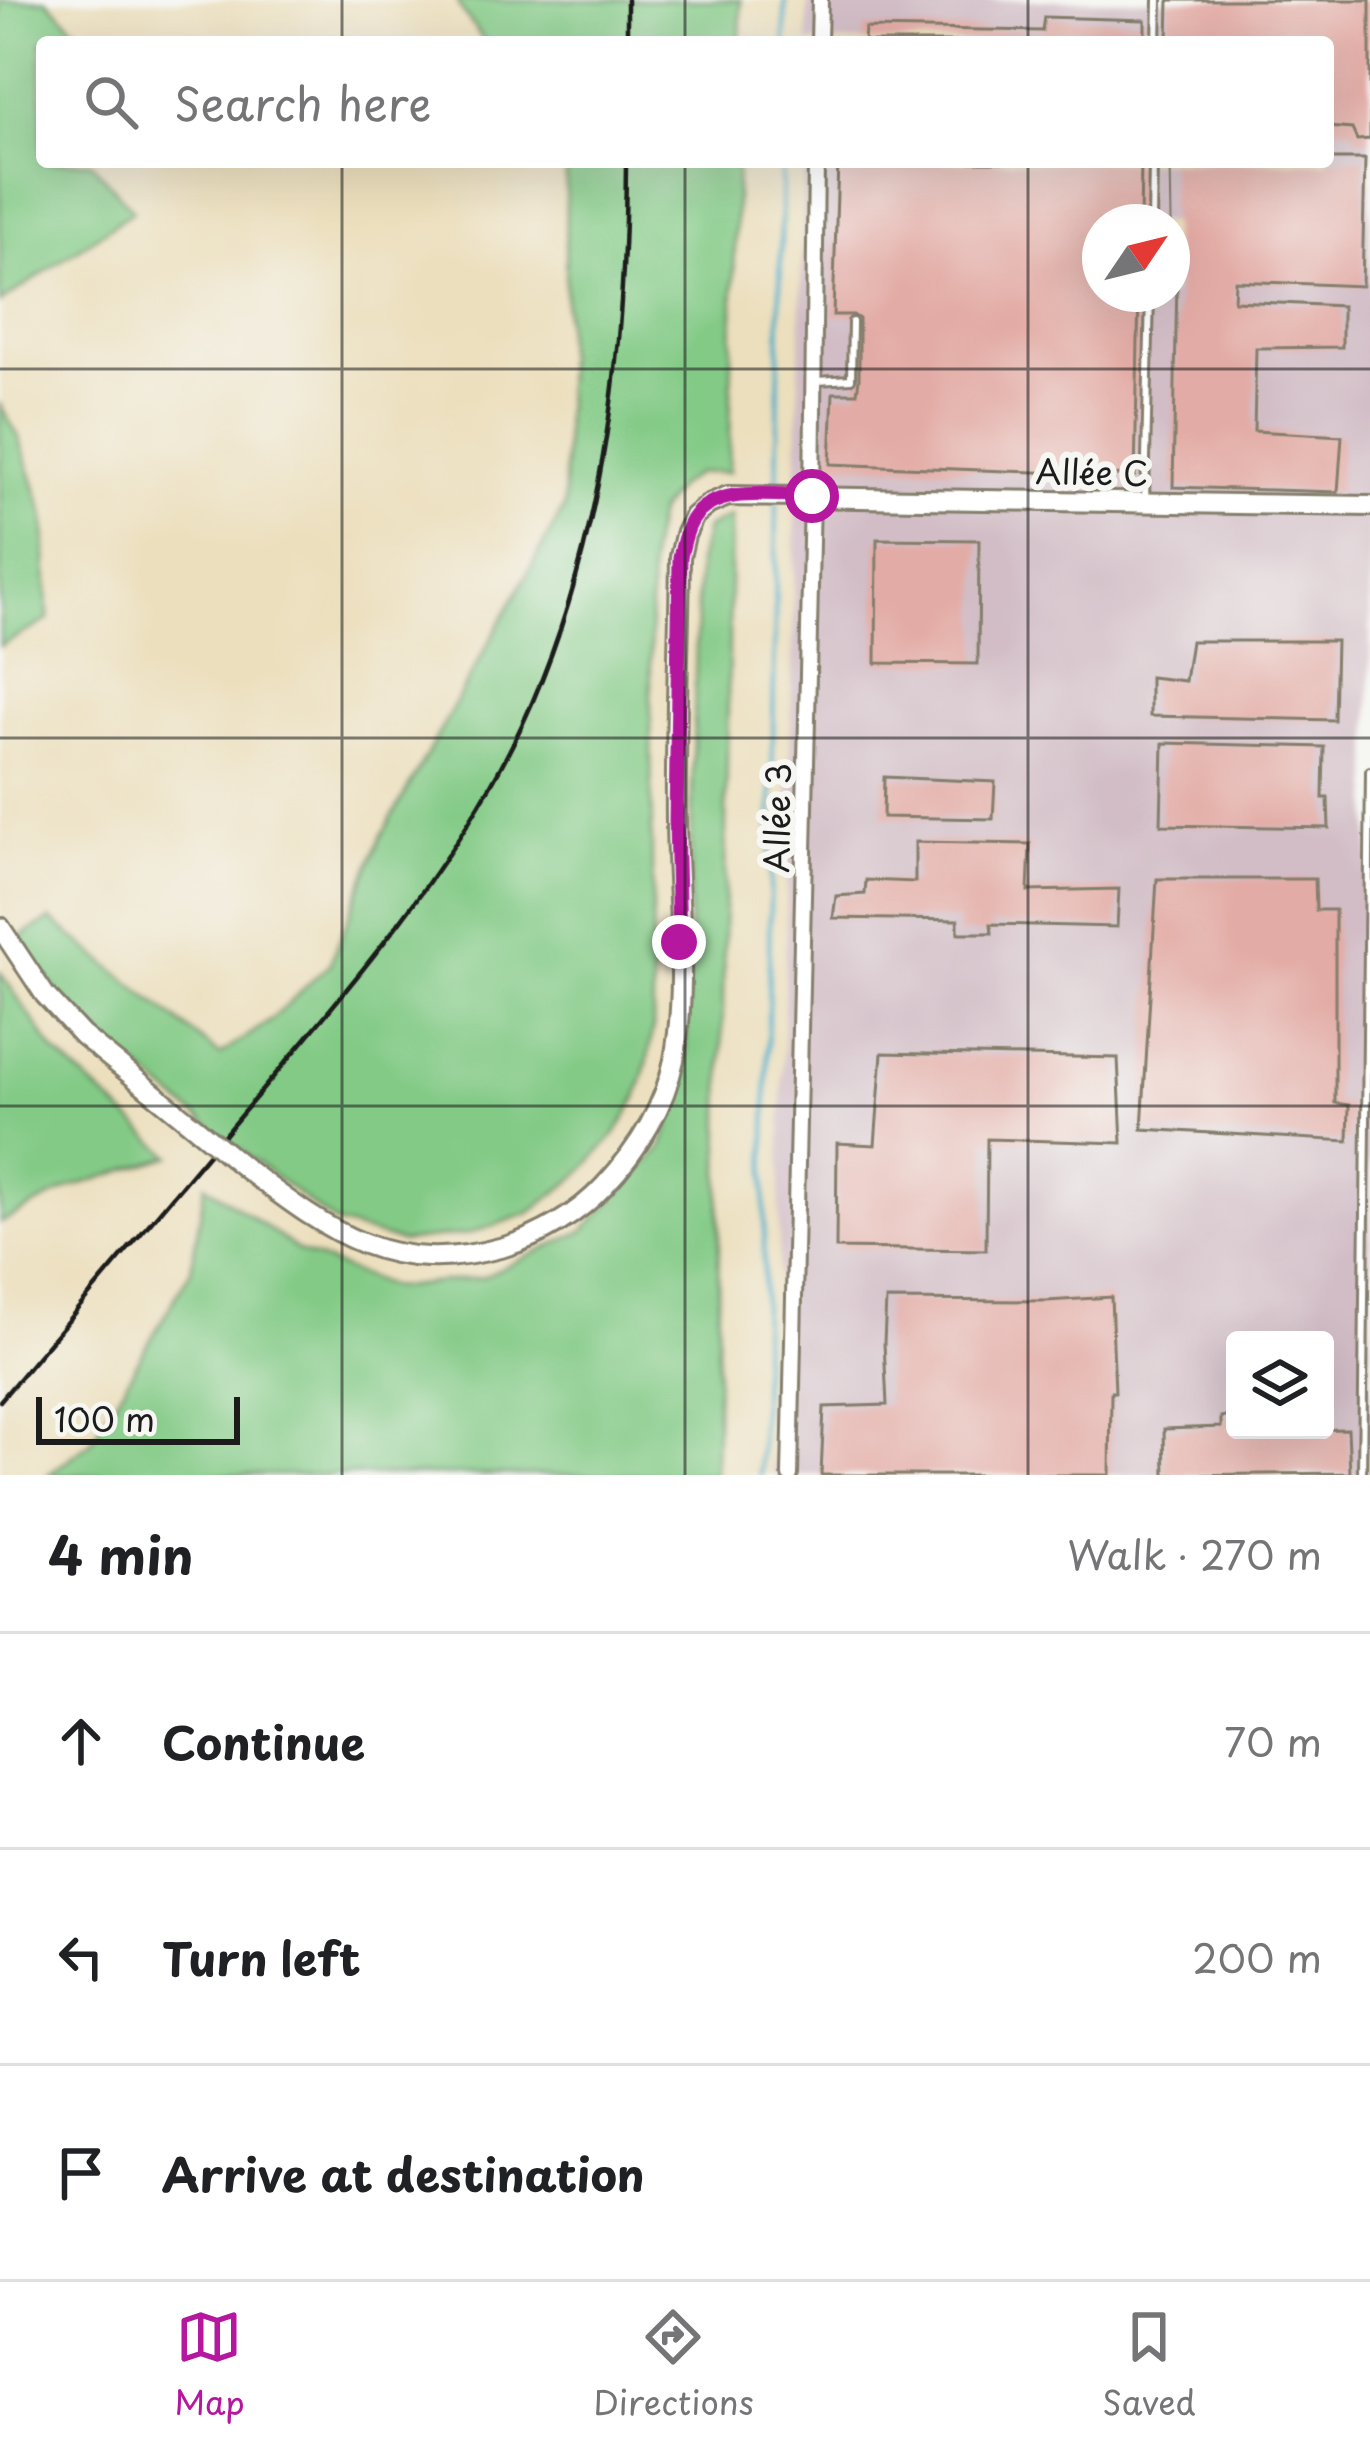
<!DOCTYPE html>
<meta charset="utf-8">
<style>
:root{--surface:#fff;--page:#f2f2f2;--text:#202124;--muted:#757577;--line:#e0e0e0;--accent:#b5179e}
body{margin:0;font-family:"Playpen Sans",sans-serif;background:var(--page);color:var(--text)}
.controls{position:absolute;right:36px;bottom:36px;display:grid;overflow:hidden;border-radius:12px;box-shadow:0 12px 48px #0002}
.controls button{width:108px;height:108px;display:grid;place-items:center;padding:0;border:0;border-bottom:3px solid var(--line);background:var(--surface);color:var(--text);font:60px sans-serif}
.compass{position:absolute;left:1082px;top:204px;width:108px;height:108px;border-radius:50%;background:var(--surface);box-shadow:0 12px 48px #0002;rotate:55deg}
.scale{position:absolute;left:36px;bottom:30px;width:204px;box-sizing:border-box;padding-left:12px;border:6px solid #1c1c1c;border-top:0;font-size:33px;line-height:42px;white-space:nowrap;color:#1c1c1c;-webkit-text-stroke:9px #f6f6f2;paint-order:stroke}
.stop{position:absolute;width:36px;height:36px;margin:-27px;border:9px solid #b5179e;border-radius:50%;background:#fff}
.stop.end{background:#b5179e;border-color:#fff;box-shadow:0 3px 12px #0008}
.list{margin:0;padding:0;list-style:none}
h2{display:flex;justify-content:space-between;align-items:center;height:156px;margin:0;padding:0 48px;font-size:51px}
h2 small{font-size:39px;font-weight:400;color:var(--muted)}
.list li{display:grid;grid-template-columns:78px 1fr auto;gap:36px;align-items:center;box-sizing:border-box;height:216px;padding:0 48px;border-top:3px solid var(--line)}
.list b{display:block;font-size:45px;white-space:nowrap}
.list em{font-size:39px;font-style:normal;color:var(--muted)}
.icon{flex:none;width:66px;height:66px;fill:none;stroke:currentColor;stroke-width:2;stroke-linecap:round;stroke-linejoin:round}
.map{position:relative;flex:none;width:1370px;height:1475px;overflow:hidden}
.search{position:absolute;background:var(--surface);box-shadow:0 12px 48px #0002;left:36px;right:36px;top:36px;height:132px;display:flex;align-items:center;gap:30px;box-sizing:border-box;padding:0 42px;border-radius:12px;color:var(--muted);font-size:45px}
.sheet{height:804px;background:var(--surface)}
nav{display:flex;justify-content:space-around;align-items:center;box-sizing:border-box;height:168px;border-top:3px solid var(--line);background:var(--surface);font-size:33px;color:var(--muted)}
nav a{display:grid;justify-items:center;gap:6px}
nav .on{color:var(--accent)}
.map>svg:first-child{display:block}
</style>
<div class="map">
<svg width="1370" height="1475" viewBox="0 0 1370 1475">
<rect width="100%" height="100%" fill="#f6f6f2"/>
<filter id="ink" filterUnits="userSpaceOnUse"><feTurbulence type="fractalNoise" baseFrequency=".00833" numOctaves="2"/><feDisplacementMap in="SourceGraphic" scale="24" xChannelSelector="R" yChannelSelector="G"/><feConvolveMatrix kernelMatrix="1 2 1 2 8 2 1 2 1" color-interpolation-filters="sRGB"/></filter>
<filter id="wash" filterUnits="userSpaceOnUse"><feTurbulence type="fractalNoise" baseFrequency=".004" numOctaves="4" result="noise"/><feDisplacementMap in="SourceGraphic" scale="48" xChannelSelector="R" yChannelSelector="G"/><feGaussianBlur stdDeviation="2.7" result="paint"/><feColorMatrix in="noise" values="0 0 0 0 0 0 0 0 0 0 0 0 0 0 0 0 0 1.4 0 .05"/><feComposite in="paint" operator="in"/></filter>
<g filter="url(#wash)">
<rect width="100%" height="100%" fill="#ecdfbd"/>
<!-- industrial -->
<path fill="#d2bdc6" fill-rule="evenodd" d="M808 0H1370V1475H773L804 162H1328V42H807ZM1100 222H1172V294H1100ZM1235 1340H1325V1430H1235Z"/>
<!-- green -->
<g fill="#83ca86" stroke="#507351" stroke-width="3">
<path d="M0 0H47L83 36 79 42H42V162H91L133 211 0 303Z"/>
<path d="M458 0H741L740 42H485L459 7Z"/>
<path d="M566 162H737L729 472 698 473 678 486 658 512 650 553 653 1029 647 1064 637 1098 617 1132 578 1176 530 1213 469 1234 401 1242 336 1224 184 1106 112 1046 59 994 18 938 51 919 220 1055 270 1021 330 963 381 837 564 508Z"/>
<path d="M0 405 19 437 45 517 48 620 0 646Z"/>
<path d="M731 516 715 1475H48L91 1442 191 1270 205 1184 299 1251 393 1288 483 1277 583 1231 662 1148 685 1076 698 563 706 528Z"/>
<path d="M0 972 55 1052 171 1156 72 1187 0 1223Z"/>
</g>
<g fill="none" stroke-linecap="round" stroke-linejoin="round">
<!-- stream -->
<g stroke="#48adc7" stroke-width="4.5">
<path d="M785 42V0"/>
<path d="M777 491 782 162"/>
<path d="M760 1475 777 503"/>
</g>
</g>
<g id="blocks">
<!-- building -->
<g fill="#e3aba5">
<path d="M1169 0H1370V139L1357 140 1352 129 1328 127V42H1168Z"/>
<path d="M1044 17 1145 20V42H864L865 28 1042 31Z"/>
<path d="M1328 159H1365L1362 286 1235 281 1234 301 1342 306V347L1256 348 1254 431 1342 436 1338 492 1173 487 1177 278H1172L1170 162H1328Z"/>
<path d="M838 162H1141L1140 222H1100V294H1139L1135 476 830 464 833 393H857L859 379V319L853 315H833Z"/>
<path d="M877 539 979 540 978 664 876 663Z"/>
<path d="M1191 641H1336L1334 720 1150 716V677L1185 681Z"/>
<path d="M1163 743 1324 747 1323 798H1328L1329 828 1161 825Z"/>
<path d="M884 777 995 782 993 819 883 817Z"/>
<path d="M915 842 1030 844 1028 891 1119 889 1117 927 991 924 992 933H958V920L833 918 836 896 865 894 866 880 915 882Z"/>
<path d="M1157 879H1315L1316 910H1335V1103L1349 1105 1348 1141 1142 1129Z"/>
<path d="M882 1053 1118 1058 1122 1143 987 1139 986 1250 836 1248 837 1143 875 1145Z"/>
<path d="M1111 1297 1115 1392H1111L1110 1475H821L824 1407 887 1405 884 1343 886 1300 1047 1301Z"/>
<path d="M1221 1417H1235V1430L1242 1431 1348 1429 1350 1473 1165 1475 1164 1429 1221 1427Z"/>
</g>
</g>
</g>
<g filter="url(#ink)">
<use href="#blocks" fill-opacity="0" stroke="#847e6c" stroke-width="3"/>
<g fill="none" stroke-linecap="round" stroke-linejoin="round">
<!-- lane casing -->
<g stroke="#847e6c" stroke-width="12">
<g id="lane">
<path d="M1157 42 1158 0"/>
<path d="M1152 222 1153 162"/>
<path d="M817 381 851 379 852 322"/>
<path d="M1145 500 1150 294"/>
<path d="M1362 1475 1370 771"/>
</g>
</g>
<!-- street casing -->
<g stroke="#847e6c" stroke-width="20">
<g id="street">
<path d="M819 42 820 0"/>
<path d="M790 1475 812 496 816 162"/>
</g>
</g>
<!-- secondary casing -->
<g stroke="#847e6c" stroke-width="24">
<g id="secondary">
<path d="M0 927 45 995 82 1035 184 1118"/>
<path d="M246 1169C332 1234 391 1278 504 1247 541 1236 578 1214 604 1186 637 1151 664 1108 674 1060 688 987 677 897 676 822 675 734 679 646 680 557L685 535 694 516 709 504 728 496 1370 506"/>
</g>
</g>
<!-- lane -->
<use href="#lane" stroke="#fff" stroke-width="6"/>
<!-- street -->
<use href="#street" stroke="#fff" stroke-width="14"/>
<!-- secondary -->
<use href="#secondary" stroke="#fff" stroke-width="18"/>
<!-- rail -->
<g stroke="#1c1c1c" stroke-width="4.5">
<path d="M627 42V0"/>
<path d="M0 1401C87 1297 175 1193 263 1089 364 970 469 848 532 703 605 534 625 345 626 162"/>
</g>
<!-- secondary-bridge casing -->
<g stroke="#847e6c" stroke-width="24" stroke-linecap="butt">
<path id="secondary-bridge" d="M184 1118 246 1169"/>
</g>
<!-- secondary-bridge -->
<use href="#secondary-bridge" stroke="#fff" stroke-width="18"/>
</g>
</g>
<g fill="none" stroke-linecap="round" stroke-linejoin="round" filter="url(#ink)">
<!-- route -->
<path stroke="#b5179e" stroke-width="15" d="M679 942 676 821 680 557C683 545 685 531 692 520 715 484 776 496 812 496"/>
</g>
<!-- grid -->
<path fill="none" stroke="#1c1c1c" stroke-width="3" stroke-opacity="0.55" d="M342 0V42M685 0V42M1028 0V42M342 162V1475M685 162V1475M1028 162V1475M0 369H1370M0 738H1370M0 1106H1370"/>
<g text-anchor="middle" stroke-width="12" stroke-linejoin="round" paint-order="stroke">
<!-- street labels -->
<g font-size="33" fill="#1c1c1c" stroke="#f6f6f2">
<text transform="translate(1092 473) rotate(1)" y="12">Allée C</text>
<text transform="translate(778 818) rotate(-89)" y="12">Allée 3</text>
</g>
</g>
</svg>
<div class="controls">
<button><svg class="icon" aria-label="layers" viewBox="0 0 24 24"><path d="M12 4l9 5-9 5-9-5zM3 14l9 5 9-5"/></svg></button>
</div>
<svg class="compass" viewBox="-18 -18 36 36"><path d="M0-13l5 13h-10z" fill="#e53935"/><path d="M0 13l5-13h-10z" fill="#757577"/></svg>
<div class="scale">100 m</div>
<div class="stop" style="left:812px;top:496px"></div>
<div class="stop end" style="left:679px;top:942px"></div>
<div class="search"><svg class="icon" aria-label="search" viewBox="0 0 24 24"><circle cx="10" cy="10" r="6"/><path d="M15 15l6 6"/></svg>Search here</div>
</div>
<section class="sheet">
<h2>4 min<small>Walk · 270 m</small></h2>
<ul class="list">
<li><svg class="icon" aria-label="ahead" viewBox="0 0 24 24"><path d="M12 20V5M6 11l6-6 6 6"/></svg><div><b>Continue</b></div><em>70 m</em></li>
<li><svg class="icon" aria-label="left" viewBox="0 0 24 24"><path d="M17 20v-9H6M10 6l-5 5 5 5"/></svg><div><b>Turn left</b></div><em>200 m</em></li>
<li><svg class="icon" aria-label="arrive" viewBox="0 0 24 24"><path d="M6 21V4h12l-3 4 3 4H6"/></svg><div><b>Arrive at destination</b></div></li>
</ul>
</section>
<nav>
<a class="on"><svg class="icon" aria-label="map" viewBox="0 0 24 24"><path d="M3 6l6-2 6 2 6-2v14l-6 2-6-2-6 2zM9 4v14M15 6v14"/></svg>Map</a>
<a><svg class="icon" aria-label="directions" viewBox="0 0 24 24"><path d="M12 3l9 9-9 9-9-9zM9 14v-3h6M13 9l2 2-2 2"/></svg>Directions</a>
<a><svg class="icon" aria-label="saved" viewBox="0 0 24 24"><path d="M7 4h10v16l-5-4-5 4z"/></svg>Saved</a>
</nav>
